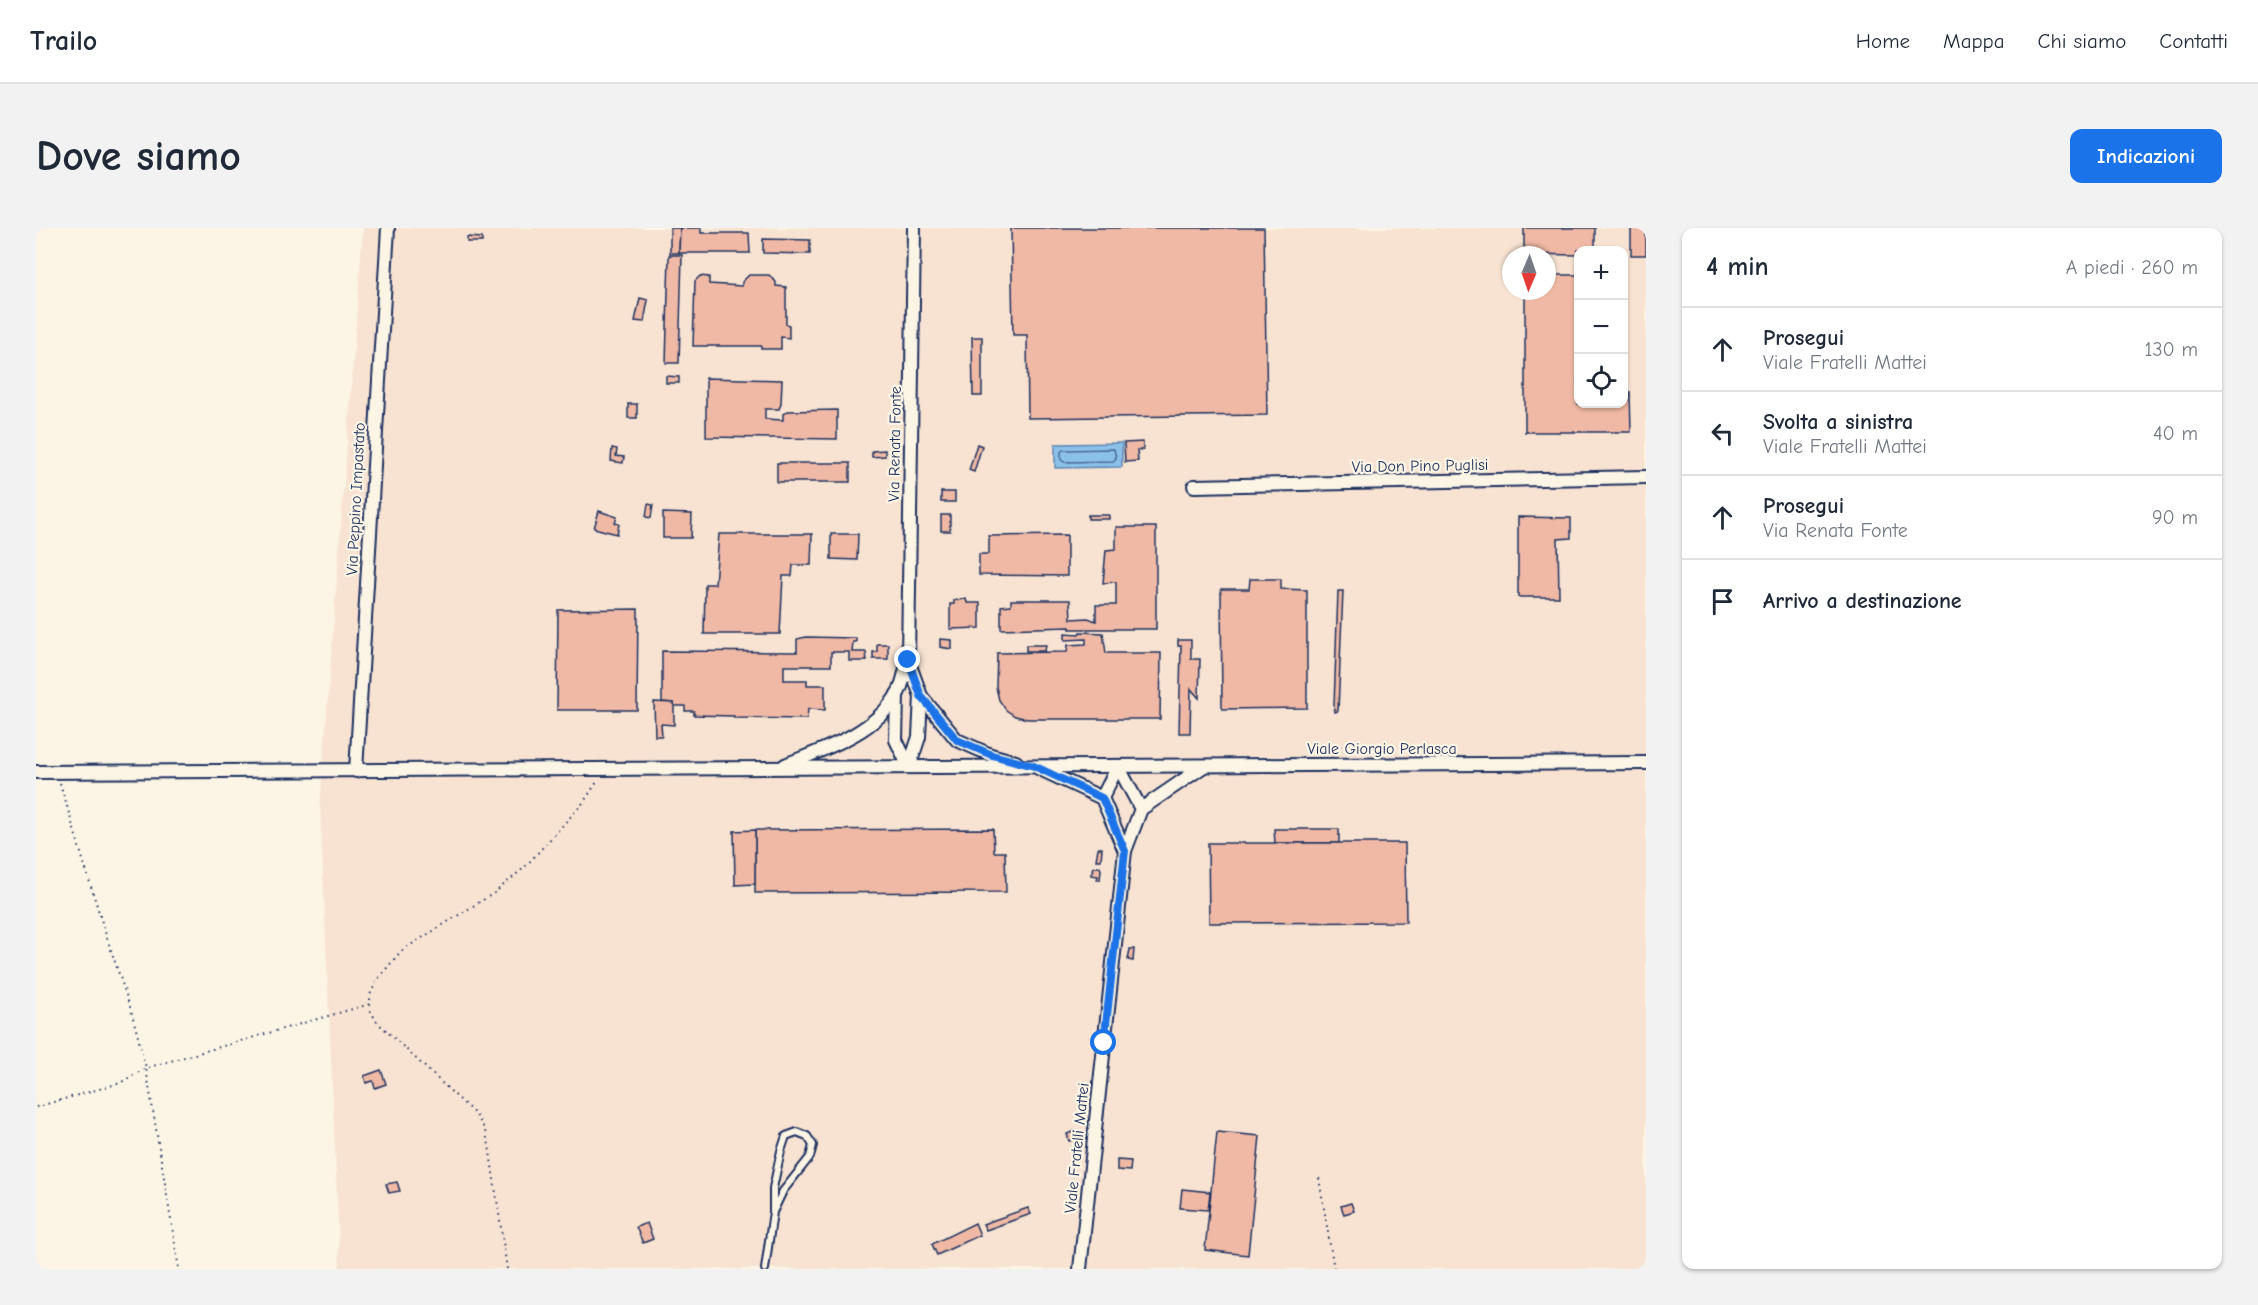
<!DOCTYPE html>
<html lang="it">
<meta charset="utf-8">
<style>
:root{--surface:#fff;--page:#f2f2f3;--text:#1f2937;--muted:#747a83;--line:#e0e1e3;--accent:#1a73e8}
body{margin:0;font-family:"Comic Neue",sans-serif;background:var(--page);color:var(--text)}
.controls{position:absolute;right:18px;top:18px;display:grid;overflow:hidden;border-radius:12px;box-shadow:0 2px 4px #0004}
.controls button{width:54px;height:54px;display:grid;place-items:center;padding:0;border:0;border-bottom:2px solid var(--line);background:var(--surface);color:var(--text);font:30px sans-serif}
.compass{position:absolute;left:1466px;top:18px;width:54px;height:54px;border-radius:50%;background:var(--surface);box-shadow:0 2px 4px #0004;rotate:182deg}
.stop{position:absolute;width:18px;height:18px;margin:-14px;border:4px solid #1a73e8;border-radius:50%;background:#fff}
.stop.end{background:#1a73e8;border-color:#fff;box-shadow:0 2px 6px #0008}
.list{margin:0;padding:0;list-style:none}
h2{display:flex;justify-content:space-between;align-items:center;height:78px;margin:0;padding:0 24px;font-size:26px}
h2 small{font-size:20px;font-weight:400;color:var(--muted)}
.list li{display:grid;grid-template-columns:39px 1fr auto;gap:18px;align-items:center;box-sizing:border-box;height:84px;padding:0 24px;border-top:2px solid var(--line)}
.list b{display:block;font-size:22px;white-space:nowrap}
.list p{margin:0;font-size:20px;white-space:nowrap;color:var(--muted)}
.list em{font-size:20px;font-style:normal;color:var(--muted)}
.icon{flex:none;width:33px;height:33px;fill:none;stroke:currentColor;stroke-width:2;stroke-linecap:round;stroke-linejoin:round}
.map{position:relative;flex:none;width:1610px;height:1041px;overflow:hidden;border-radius:12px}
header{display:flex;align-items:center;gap:36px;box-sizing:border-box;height:84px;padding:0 30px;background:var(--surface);border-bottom:2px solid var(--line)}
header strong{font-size:28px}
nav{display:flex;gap:33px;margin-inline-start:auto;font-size:21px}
.intro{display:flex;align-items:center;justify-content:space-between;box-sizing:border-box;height:144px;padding:0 36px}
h1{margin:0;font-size:42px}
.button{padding:15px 27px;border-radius:12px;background:var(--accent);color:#fff;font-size:21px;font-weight:700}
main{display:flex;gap:36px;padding:0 36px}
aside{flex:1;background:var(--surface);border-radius:12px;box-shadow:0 2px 4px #0004}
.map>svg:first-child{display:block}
</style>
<header>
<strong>Trailo</strong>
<nav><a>Home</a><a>Mappa</a><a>Chi siamo</a><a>Contatti</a></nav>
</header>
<div class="intro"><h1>Dove siamo</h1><a class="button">Indicazioni</a></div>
<main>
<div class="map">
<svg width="1610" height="1041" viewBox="0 0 1610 1041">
<rect width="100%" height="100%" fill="#fcf5e5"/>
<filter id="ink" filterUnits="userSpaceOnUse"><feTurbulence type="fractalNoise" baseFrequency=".0167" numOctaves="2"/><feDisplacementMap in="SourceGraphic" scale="12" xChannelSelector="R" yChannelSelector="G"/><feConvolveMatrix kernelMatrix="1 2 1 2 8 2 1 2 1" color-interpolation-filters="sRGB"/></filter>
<g filter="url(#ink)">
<!-- built -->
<path fill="#f8e3d2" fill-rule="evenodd" d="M327 0H1610V1041H304L284 578ZM1542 22H1588V176H1542ZM1475 27H1511V63H1475Z"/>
<!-- water -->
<path fill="#8bc1e9" stroke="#5e87b1" stroke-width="1.5" d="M1086 215V239L1019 240V216Z"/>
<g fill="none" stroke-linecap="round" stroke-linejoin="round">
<!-- shore -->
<path stroke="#486996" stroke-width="1.5" d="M1078 221 1080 230 1078 233 1028 234 1025 232V224L1027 222Z"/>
</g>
<!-- building -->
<g fill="#f0b9a5" stroke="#1b2f5e" stroke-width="1.5">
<path d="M634 0H644L643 25H634Z"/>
<path d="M644 0H665V5H713L714 25H643Z"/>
<path d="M975 0H1228L1231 187 992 190 991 107H977Z"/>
<path d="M1488 0H1559V22H1542V27L1488 26Z"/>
<rect x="1595" y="0" width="15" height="27"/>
<path d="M431 9 446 10V14H431Z"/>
<path d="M727 11 774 12V26L727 25Z"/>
<path d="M633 27H646L643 135H630Z"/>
<path d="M713 47H733L740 54V58L750 59V96L753 97V110L745 109V121H725V118H657L659 53 664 48 673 49V56L706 58V54Z"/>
<path d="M1511 47H1542V176H1588V164H1594L1595 204H1489V63H1511Z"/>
<path d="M604 70 612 72 608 94 599 93Z"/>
<path d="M936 109H946V168H937Z"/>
<path d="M630 148 643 149V155H630Z"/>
<path d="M670 150 746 152 745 176 743 181H729V191L747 192V186L752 183 801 182V211L670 209Z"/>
<rect x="592" y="176" width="9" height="14"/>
<path d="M1107 214V222H1101L1102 233 1089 234 1088 215Z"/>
<path d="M941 216 946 218 938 244 933 242Z"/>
<path d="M576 220 581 221 580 228 588 229 587 235 575 233Z"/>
<path d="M849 222V228L836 229V223Z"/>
<rect x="741" y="235" width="73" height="19"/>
<rect x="905" y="264" width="14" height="10"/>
<path d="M612 276 617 277 615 290 610 289Z"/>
<path d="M563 283 581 289 579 295 583 296 581 306 558 300Z"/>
<path d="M627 285 656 286 655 310H627Z"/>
<rect x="905" y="287" width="9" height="16"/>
<rect x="1052" y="287" width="21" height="4"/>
<path d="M1482 289 1535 290V310L1522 311 1523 369H1482Z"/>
<path d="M1080 299H1120V401H1034V399L965 401V378L975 377V372H1034L1035 391 1052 390 1060 393V377H1080V354L1067 355 1070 322 1080 321Z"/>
<path d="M683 306H776L775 337H757L756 348H747L744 406H668L669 356H679Z"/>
<path d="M795 306H822L821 332 795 331Z"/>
<path d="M1031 307V348L943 347V326H953V308Z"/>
<path d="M1214 351H1245V361L1271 362V480L1186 481 1185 361H1213Z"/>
<path d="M1302 363H1307L1302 483 1299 484 1298 478Z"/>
<path d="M930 371 931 375H944V400L914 401V376H918V372Z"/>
<path d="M602 381 601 482H521L522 382Z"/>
<path d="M1044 404 1067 405 1070 425H1125L1124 491H992L979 488 970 482 963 472 960 459 961 425 1031 424 1032 417 1050 416V411L1029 412V405L1043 406Z"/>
<path d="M770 409 820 410V414H817L816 424H830L831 433H813V424H795V438H748V452H771V457H789V482L772 481 771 491 698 490V488L658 487V483H649V478H638V475L626 474V423L761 424V411Z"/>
<path d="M904 411 916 412V421L904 419Z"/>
<path d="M1142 412H1155V431H1164L1163 470 1155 461 1154 505H1143L1145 418H1142Z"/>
<path d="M841 416H852V431H837V424H841Z"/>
<path d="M990 417H1010L1009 423H990Z"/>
<path d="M618 474 638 475V497L625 496 626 508H619Z"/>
<path d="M957 601 958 624H969L970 664 719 665V602Z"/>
<path d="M1238 601H1303V615H1239Z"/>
<path d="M719 602V656L699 657 698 603Z"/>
<path d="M1172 615H1369L1370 694 1173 695Z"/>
<path d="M1062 620H1066L1065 632H1060Z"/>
<path d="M1058 639H1064L1065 642 1064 652H1061L1062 648 1055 647Z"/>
<path d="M1094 721H1098L1097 733 1092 732Z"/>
<path d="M345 842 350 856 339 860 337 853 330 855 328 848Z"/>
<path d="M1039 903 1041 911 1033 913 1031 906Z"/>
<path d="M1181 904 1224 908 1212 1027 1169 1022Z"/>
<path d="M1081 932 1095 933 1094 943 1081 942Z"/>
<path d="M361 954 364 963 353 965 350 956Z"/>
<path d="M1146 961 1174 964 1172 982 1144 980Z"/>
<path d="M1315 975 1318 983 1308 986 1305 978Z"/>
<path d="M992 980 995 986 950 1002 947 996Z"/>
<path d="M611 995 617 1011 607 1015 600 999Z"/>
<path d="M939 995 944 1007 901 1027 896 1016Z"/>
</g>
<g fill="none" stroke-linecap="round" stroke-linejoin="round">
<!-- service casing -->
<g stroke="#1b2f5e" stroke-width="10">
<path id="service" d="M729 1041 737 984V960L745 923 750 908 761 904 771 908 777 917 774 929 747 963 737 984"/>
</g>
<!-- minor casing -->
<g stroke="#1b2f5e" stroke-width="16">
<g id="minor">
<path d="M1158 258 1610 249"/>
<path d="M872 432 878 0"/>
<path d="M861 466 860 512 873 539 883 509 885 468"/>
<path d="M749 537C788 521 837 506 861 467 867 458 869 443 872 432L885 468 921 512 955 527 980 534"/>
<path d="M1082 538 1105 581"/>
<path d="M1002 540 1066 570 1089 623 1105 581 1168 538"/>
<path d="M320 543 352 0"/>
<path d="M0 544 1610 535"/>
<path d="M1066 570 1082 538"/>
<path d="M1044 1041 1089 623"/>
</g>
</g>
<!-- path -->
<g stroke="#1b2f5e" stroke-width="2" stroke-dasharray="1.5 4.5" stroke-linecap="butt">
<path d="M24 555 67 698 95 782 110 840 143 1041"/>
<path d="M0 879 84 855 110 840 334 776"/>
<path d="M1283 950 1298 1041"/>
<path d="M471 1041 453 917 448 900 440 887 341 794 334 782V767L341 752 365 723 458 665 488 640 547 575 561 554"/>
</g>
<!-- service -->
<use href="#service" stroke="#fcf5e5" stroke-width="6"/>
<!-- minor -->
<use href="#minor" stroke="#fcf5e5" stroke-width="12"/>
</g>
</g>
<g fill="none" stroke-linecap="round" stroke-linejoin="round" filter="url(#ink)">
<!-- route -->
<path stroke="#1a73e8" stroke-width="8" d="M872 432 885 468 921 512 956 527 998 538 1066 570 1089 623 1068 815"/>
</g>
<g text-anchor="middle" stroke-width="4.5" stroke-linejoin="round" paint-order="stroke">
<!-- street labels -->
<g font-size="16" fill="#1b2f5e" stroke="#fcf5e5">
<text transform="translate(858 216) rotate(-89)" y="6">Via Renata Fonte</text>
<text transform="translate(1384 237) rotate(-1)" y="6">Via Don Pino Puglisi</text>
<text transform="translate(319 271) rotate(-87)" y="6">Via Peppino Impastato</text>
<text x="1346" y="526">Viale Giorgio Perlasca</text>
<text transform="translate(1040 920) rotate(-84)" y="6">Viale Fratelli Mattei</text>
</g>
</g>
</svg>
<div class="controls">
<button>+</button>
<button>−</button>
<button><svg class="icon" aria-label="locate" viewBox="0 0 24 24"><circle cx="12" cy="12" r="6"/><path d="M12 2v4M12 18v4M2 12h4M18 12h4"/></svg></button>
</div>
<svg class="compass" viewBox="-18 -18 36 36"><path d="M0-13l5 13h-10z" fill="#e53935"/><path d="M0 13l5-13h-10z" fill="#747a83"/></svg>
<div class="stop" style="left:1068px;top:815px"></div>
<div class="stop end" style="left:872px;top:432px"></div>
</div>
<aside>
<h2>4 min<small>A piedi · 260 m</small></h2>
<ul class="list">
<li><svg class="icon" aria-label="ahead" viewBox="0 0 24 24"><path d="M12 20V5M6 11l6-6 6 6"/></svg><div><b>Prosegui</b><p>Viale Fratelli Mattei</p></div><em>130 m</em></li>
<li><svg class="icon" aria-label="left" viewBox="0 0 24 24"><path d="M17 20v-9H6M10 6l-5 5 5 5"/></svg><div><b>Svolta a sinistra</b><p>Viale Fratelli Mattei</p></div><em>40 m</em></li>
<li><svg class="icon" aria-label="ahead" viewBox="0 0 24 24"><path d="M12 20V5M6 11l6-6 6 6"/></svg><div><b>Prosegui</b><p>Via Renata Fonte</p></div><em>90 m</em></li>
<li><svg class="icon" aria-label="arrive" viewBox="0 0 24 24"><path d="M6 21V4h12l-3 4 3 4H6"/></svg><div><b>Arrivo a destinazione</b></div></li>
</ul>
</aside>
</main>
